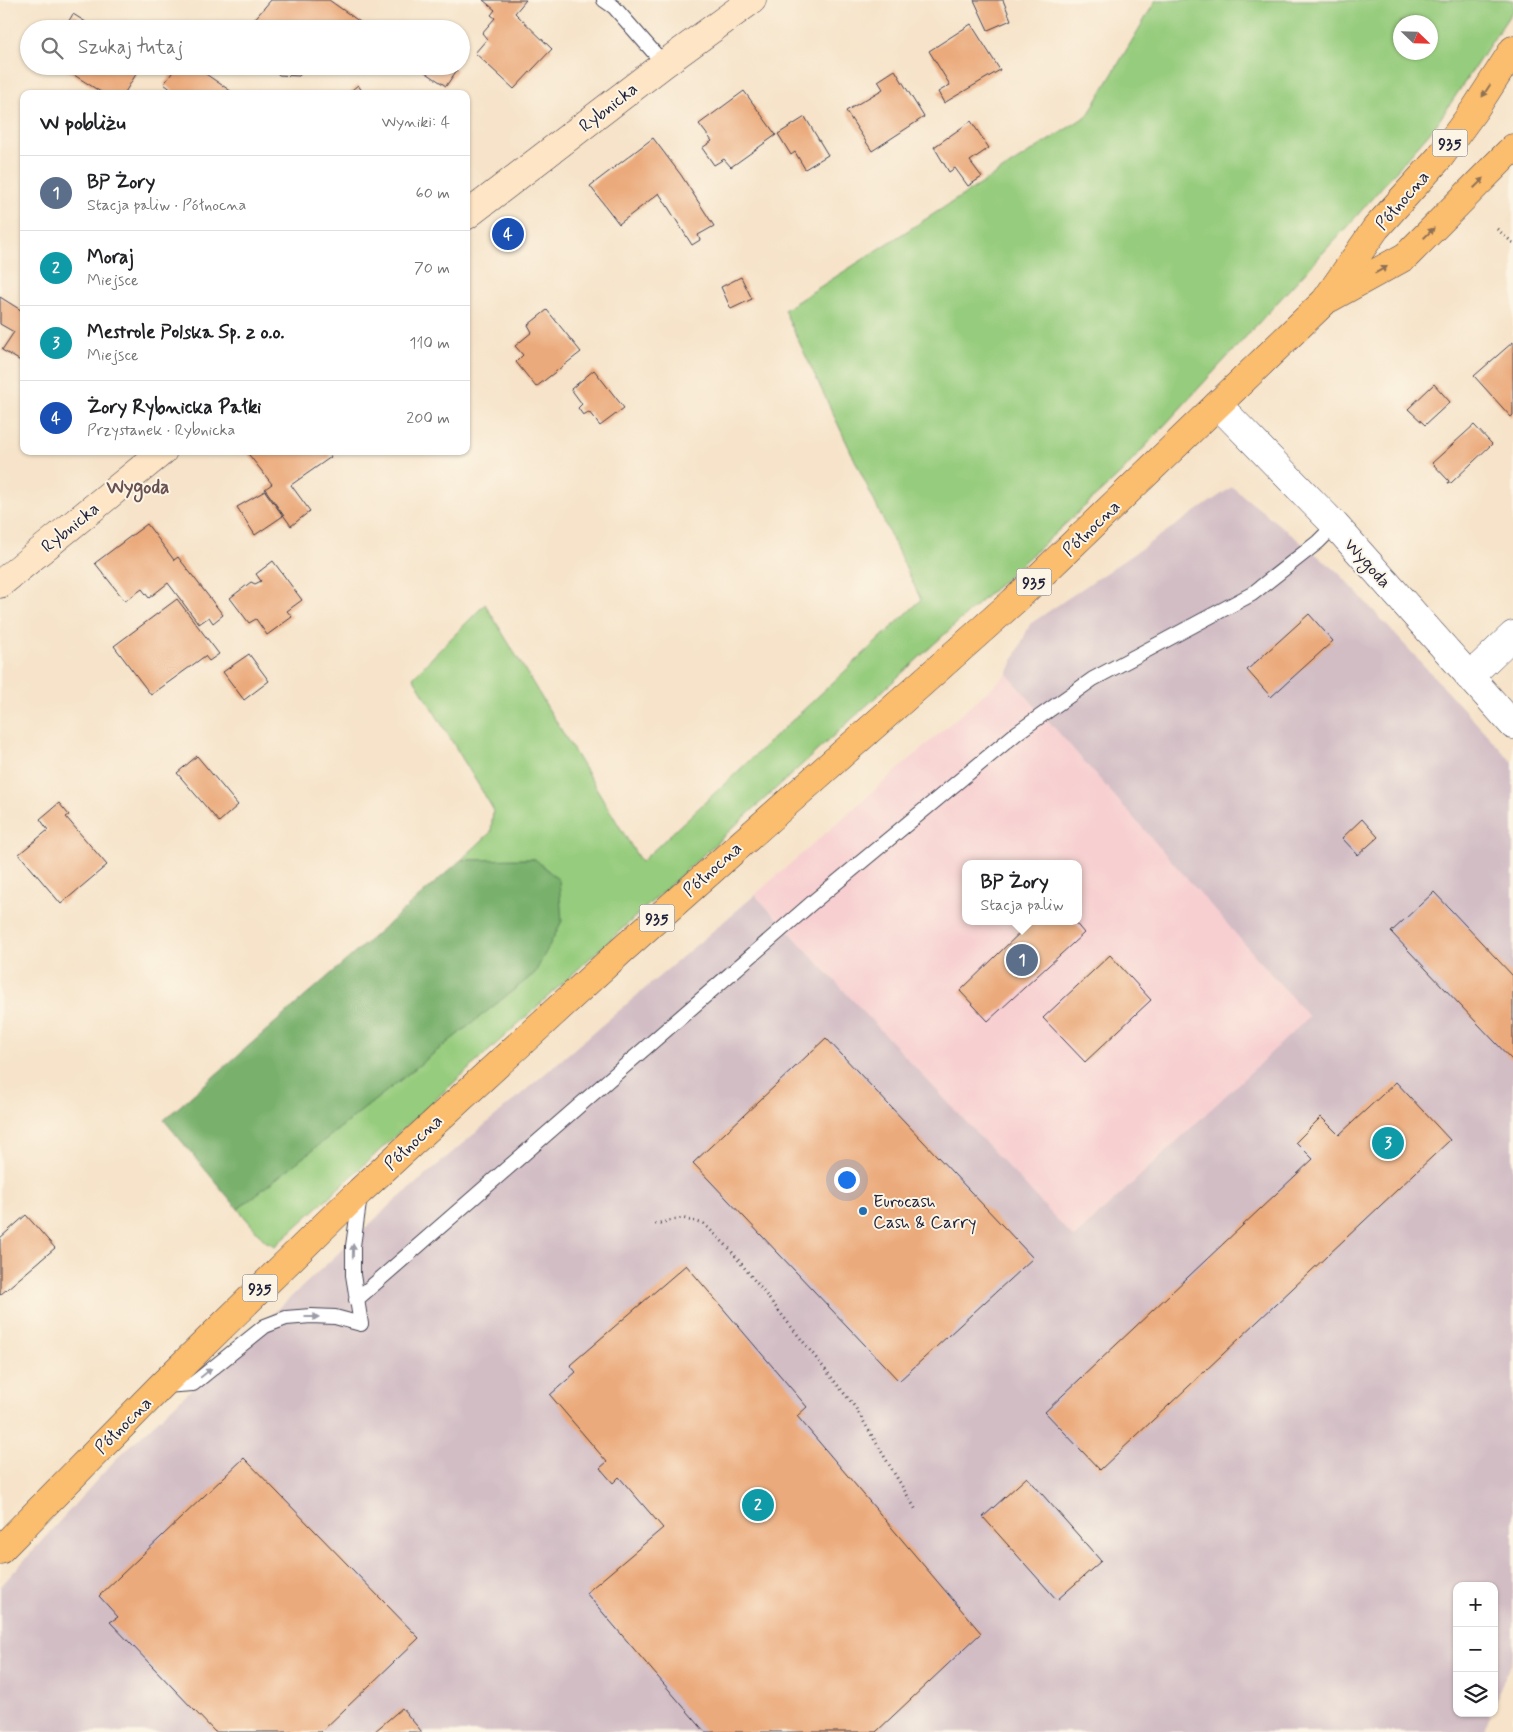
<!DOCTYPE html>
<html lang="pl">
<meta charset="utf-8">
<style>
:root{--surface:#fff;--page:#f6f6f6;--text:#202124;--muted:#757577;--line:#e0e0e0;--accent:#1f6fb2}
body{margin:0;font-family:Mynerve,sans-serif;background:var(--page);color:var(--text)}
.controls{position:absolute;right:15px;bottom:15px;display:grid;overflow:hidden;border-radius:10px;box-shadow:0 1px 4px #0004}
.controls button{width:45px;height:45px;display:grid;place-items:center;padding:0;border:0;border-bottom:1px solid var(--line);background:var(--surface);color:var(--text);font:25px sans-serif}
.compass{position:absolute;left:1393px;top:15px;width:45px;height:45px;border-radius:50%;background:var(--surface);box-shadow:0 1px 4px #0004;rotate:113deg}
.you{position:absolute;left:846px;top:1179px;width:18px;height:18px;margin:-12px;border:4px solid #fff;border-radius:50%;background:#1a73e8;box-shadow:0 0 0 8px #1a73e833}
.badge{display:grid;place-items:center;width:32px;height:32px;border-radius:50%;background:var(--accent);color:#fff;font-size:16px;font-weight:700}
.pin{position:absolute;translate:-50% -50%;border:2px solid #fff;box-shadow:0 1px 5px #0006}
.popup{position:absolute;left:962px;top:860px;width:120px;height:65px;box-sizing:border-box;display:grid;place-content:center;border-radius:10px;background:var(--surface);filter:drop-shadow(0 1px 4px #0005);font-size:16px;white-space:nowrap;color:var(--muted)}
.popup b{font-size:19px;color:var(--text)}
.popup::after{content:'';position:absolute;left:50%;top:100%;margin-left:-10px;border:10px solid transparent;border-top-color:var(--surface)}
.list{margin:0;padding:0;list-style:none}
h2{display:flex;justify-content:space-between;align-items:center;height:65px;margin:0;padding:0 20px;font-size:21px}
h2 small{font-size:16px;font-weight:400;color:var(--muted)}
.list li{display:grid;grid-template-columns:32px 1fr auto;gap:15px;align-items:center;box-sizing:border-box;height:75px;padding:0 20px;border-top:1px solid var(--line)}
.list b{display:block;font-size:19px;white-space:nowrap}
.list p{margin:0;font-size:16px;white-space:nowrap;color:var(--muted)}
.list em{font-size:16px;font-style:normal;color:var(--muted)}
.icon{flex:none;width:28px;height:28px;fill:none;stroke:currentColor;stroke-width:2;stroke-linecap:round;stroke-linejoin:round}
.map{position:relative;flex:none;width:1513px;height:1732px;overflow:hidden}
.search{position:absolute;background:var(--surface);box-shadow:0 1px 4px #0004;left:20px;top:20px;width:450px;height:55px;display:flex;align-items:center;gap:12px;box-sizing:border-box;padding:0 18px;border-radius:28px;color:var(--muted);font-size:19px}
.panel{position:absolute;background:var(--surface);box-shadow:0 1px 4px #0004;left:20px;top:90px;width:450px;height:365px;border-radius:10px}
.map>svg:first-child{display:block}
</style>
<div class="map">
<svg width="1513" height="1732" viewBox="0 0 1513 1732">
<rect width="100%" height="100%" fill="#fcf5e5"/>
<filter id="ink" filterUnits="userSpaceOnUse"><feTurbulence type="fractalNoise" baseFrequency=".02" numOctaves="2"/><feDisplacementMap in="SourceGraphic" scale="10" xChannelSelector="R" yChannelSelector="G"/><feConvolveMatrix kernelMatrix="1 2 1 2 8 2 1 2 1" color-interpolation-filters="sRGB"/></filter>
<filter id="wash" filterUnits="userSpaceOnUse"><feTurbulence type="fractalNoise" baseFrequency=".0096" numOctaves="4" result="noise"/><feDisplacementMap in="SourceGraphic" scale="20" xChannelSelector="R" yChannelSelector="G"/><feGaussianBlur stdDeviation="1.12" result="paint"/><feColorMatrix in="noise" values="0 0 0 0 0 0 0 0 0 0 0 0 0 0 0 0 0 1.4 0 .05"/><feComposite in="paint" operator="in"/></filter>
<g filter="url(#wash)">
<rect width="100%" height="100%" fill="#f6e3c9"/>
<!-- built -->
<path fill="#f7cfd0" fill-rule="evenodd" d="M1007 674 1310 1017 1074 1238 755 895ZM966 864H1078V921H966Z"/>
<!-- industrial -->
<path fill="#d2bdc5" d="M1232 487 1338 572 1513 763V1656L1494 1704V1586H1457V1713H1491L1484 1732H0V1587L115 1460 387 1208 755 895 1074 1238 1309 1017 1007 674 1030 624Z"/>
<!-- green -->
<path fill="#96cc7d" stroke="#5c775c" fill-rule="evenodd" d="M1156 0H1513V10L1436 125 1354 219 1119 475 275 1246 265 1241 238 1209 535 973V859L461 860 491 832 493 809 413 677 485 604 641 862 921 600 784 310 1088 115ZM1400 22H1430V52H1400Z"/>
<!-- forest -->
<path fill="#78b06c" stroke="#4d6954" d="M535 859 559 880 562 921 535 973 238 1209 164 1120 461 860Z"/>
<g id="blocks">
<!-- building -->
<g fill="#ebaa7c">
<path d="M271 0H329L370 29 247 28Z"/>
<path d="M483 0H526L515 13 552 49 514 89 475 53 487 39 482 33 495 18 491 15 495 10Z"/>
<path d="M974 0H1003L1011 20 988 30Z"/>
<path d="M73 14 97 29H64Z"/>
<path d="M971 24 1000 70 944 103 938 92 950 85 929 51Z"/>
<path d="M60 66H141L124 94H104Z"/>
<path d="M177 66H194L235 94H177L164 84Z"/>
<path d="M270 66H307L299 76 279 75Z"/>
<path d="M416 66H451L457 70 446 86Z"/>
<path d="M895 70 924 117 872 151 846 111 883 89 878 81Z"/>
<path d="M358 85 364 94H347Z"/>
<path d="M744 91 776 135 731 167 724 159 714 165 702 148 712 141 699 124Z"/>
<path d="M805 117 828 155 805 169 795 152 791 155 778 134Z"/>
<path d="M971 121 989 148 970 161 982 177 968 186 955 168 949 172 934 147Z"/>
<path d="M653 138 681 175 714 226 698 235 700 240 692 245 659 193 619 224 590 186Z"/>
<path d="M741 277 752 299 731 309 721 287Z"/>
<path d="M0 297 24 312V363L2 350 14 332 0 324Z"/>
<path d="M547 310 581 352 536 387 516 362 523 355 515 346 532 332 528 325Z"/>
<path d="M1513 342V415L1511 417 1474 376Z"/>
<path d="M594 370 624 408 600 426 589 412 583 415 578 408 582 404 571 389Z"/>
<path d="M1434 384 1450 402 1425 425 1408 409Z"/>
<path d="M1474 425 1492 444 1451 483H1448L1449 481 1432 463Z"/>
<path d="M246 451H327L331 457 291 485 310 511 291 526 265 489 272 484Z"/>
<path d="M265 491 283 516 255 535 237 507Z"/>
<path d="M147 524 174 560 178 557 223 615 213 623 209 617 199 624 168 583 149 598 142 589 125 601 95 563Z"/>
<path d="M273 561 302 600 287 611 292 617 267 635 256 619 249 623 230 598 251 582 255 584 261 581 256 574Z"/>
<path d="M177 599 219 654 209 661 205 656 151 695 114 646Z"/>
<path d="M1309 614 1333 641 1271 697 1247 670Z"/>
<path d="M249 654 269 681 244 700 223 672Z"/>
<path d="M197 756 238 805 219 822 177 773Z"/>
<path d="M59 803 69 815 66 817 107 865 61 904 19 854 48 830 40 819Z"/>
<path d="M1362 819 1378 837 1358 855 1342 838Z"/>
<path d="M1434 892 1513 976V1061L1391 932Z"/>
<path d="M1032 921H1074L1084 933 988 1021 960 991Z"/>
<path d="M1110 955 1151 1000 1085 1062 1043 1018Z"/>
<path d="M826 1038 1033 1258 899 1381 693 1163Z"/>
<path d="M1396 1082 1450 1140 1100 1470 1045 1412 1313 1159 1296 1142 1321 1117 1339 1135Z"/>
<path d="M26 1215 55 1248 0 1295V1238Z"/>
<path d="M686 1265 807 1407 797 1416 981 1633 876 1732H705L586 1593 663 1528 619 1477 613 1483 600 1468 607 1462 550 1395 576 1372 570 1365Z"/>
<path d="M244 1458 419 1638 321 1732H215L110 1622 118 1617 99 1596Z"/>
<path d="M1027 1477 1101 1561 1057 1600 983 1517Z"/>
<path d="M402 1708 422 1732H374Z"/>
</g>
</g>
</g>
<g filter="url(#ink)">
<use href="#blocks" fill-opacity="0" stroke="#423f50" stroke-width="1"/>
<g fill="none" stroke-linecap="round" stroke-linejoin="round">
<!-- lane casing -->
<g stroke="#423f50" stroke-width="16">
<g id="lane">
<path d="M604 0 614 7 664 64"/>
<path d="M356 1300 813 902 1018 732 1093 679 1252 594 1318 542 1335 525"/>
<path d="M164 1386 193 1384 265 1326 286 1318 311 1316 335 1317 361 1324 353 1275V1246L360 1196"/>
</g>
</g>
<!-- street casing -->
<g stroke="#423f50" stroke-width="29">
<g id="street">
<path d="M1218 405 1335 525 1513 725"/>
<path d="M1469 677 1513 635"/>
</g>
</g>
<!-- secondary casing -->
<g stroke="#423f50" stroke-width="29">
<g id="secondary">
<path d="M466 216 664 64 752 0"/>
<path d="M0 584 163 451"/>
</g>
</g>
<!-- primary casing -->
<g stroke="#423f50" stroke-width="29">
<g id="primary">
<path d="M1330 298 1406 256 1513 148"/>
<path d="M0 1550 161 1386 360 1191 622 950 1014 601 1325 301 1376 228 1440 157 1475 109 1513 50"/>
</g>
</g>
<!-- path -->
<g stroke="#423f50" stroke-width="3" stroke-dasharray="1 4" stroke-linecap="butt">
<path d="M1497 229 1513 243"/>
<path d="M655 1224 682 1218 704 1224 728 1247 855 1407 916 1510"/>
</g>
<!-- lane -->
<use href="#lane" stroke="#fff" stroke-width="14"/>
<!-- street -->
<use href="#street" stroke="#fff" stroke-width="28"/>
<!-- secondary -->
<use href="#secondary" stroke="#fde5c5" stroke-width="28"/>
<!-- primary -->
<use href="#primary" stroke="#fbbd6e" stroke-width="28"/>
</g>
<!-- one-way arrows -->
<defs><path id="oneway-solid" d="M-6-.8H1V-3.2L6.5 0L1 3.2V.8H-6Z" transform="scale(1.25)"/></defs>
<g fill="#8e7054">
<use href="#oneway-solid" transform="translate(1486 91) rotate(123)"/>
<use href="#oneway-solid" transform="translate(1479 183) rotate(-45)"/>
<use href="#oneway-solid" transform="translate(1429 233) rotate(-45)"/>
<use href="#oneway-solid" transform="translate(1381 270) rotate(-29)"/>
</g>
<g fill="#9c9ca7">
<use href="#oneway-solid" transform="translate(353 1251) rotate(-89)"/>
<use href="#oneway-solid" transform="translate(312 1317)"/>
<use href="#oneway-solid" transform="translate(206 1373) rotate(-39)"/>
</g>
</g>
<!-- markers -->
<circle fill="#1f6fb2" stroke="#fcf5e5" stroke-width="2" cx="863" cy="1211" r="5"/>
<g text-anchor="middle" stroke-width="4" stroke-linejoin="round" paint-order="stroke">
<!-- shield labels -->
<g fill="#fcf5e5" stroke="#63616e" stroke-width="1">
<rect x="1432.5" y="129.5" width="35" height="27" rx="4"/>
<rect x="1016.5" y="568.5" width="35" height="27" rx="4"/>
<rect x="639.5" y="904.5" width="35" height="27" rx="4"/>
<rect x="242.5" y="1274.5" width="35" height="27" rx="4"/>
</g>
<g font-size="16" font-weight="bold" fill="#22223b">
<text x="1450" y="149">935</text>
<text x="1034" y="588">935</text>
<text x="657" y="924">935</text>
<text x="260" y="1294">935</text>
</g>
<!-- street labels -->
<g font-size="18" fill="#22223b" stroke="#fcf5e5">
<text transform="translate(608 107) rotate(-38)" y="6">Rybnicka</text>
<text transform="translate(1402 200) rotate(-49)" y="6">Północna</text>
<text transform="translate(70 527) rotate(-39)" y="6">Rybnicka</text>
<text transform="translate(1091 528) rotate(-44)" y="6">Północna</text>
<text transform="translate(1368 563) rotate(48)" y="6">Wygoda</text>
<text transform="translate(712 869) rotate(-42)" y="6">Północna</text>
<text transform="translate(413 1142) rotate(-43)" y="6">Północna</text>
<text transform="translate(123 1425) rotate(-45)" y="6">Północna</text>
</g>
<!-- poi labels -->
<g font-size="18" fill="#22223b" stroke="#fcf5e5" text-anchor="start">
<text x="873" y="1207">Eurocash<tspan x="873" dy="21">Cash &amp; Carry</tspan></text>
</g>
<!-- neighbourhood labels -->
<g font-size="19" font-weight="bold" fill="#685252" stroke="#fcf5e5">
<text x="138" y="493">Wygoda</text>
</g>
</g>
</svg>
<div class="controls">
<button>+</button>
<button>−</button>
<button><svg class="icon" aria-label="layers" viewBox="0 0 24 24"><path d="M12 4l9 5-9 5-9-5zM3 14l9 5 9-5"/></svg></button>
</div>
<svg class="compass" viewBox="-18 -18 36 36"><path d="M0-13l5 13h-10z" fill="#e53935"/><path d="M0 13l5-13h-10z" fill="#757577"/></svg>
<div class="you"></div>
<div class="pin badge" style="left:1022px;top:960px;background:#5c6f8a">1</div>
<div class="popup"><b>BP Żory</b>Stacja paliw</div>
<div class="pin badge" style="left:758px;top:1505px;background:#0f9aa8">2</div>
<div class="pin badge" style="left:1388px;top:1143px;background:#0f9aa8">3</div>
<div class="pin badge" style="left:508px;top:234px;background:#1a4fb4">4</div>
<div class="search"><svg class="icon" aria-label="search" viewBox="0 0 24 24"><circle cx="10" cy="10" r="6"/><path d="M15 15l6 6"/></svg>Szukaj tutaj</div>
<section class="panel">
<h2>W pobliżu<small>Wyniki: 4</small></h2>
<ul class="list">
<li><span class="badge" style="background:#5c6f8a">1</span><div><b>BP Żory</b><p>Stacja paliw · Północna</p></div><em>60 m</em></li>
<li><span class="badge" style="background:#0f9aa8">2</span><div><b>Moraj</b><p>Miejsce</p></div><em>70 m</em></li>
<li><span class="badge" style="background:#0f9aa8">3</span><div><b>Mestrole Polska Sp. z o.o.</b><p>Miejsce</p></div><em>110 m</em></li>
<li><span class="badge" style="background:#1a4fb4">4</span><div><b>Żory Rybnicka Pałki</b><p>Przystanek · Rybnicka</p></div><em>200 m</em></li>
</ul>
</section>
</div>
